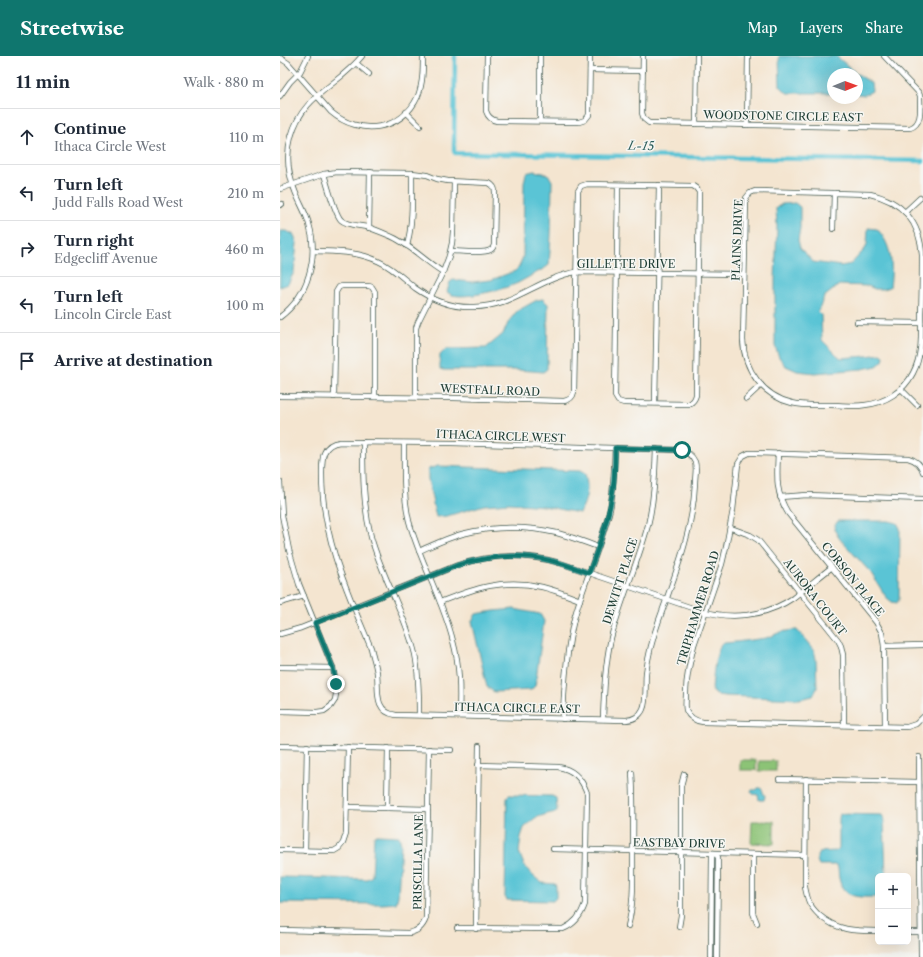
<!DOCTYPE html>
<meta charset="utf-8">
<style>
:root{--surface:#fff;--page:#f2f2f3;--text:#1f2937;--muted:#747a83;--line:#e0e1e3;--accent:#0f766e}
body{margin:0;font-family:"Libre Caslon Text",serif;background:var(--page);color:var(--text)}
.controls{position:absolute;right:12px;bottom:12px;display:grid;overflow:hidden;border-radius:6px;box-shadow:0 4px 16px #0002}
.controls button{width:36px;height:36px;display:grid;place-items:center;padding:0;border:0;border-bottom:1px solid var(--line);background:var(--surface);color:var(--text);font:20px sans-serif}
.compass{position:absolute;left:547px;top:12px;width:36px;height:36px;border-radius:50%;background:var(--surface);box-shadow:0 4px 16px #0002;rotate:89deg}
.stop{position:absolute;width:12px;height:12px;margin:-9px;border:3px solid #0f766e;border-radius:50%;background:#fff}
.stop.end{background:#0f766e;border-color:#fff;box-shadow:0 1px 4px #0008}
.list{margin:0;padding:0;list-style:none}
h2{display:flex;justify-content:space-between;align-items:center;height:52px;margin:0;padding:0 16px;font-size:17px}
h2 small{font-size:13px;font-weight:400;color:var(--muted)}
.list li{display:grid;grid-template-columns:26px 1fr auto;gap:12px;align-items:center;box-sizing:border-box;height:56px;padding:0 16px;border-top:1px solid var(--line)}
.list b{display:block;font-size:15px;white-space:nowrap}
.list p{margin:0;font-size:13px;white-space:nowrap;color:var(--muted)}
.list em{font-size:13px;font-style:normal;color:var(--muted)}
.icon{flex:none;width:22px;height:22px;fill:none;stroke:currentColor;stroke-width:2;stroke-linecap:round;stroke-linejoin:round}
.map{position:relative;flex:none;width:643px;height:901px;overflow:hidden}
header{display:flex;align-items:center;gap:24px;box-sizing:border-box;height:56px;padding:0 20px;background:var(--accent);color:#fff}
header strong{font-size:19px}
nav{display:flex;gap:22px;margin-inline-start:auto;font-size:14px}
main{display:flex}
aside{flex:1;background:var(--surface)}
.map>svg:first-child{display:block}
</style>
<header>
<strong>Streetwise</strong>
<nav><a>Map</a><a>Layers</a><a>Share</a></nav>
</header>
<main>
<aside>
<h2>11 min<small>Walk · 880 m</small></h2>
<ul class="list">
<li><svg class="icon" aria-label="ahead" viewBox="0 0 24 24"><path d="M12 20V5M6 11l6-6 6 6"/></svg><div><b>Continue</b><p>Ithaca Circle West</p></div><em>110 m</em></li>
<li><svg class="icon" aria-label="left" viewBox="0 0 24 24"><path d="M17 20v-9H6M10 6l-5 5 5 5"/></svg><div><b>Turn left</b><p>Judd Falls Road West</p></div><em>210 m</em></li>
<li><svg class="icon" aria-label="right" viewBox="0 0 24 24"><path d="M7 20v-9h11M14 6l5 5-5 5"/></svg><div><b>Turn right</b><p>Edgecliff Avenue</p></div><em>460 m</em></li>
<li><svg class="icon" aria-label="left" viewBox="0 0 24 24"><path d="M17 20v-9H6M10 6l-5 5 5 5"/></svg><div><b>Turn left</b><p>Lincoln Circle East</p></div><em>100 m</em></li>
<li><svg class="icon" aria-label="arrive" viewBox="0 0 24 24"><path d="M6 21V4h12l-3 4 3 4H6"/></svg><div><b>Arrive at destination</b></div></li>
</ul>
</aside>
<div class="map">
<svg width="643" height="901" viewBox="0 0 643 901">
<rect width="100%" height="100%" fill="#f6f6f2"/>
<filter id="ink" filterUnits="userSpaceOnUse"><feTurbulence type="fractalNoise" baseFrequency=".025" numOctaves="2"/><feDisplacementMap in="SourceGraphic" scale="8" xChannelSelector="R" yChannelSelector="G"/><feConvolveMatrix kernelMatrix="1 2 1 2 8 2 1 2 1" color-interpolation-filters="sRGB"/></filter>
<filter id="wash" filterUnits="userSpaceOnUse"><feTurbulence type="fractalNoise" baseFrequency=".012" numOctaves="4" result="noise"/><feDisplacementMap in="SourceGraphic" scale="16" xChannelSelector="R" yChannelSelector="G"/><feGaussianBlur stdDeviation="0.9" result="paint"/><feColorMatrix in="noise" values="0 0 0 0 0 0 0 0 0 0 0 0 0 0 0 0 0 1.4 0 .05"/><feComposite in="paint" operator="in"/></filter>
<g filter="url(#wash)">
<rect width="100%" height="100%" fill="#f4e5d0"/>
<!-- green -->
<g fill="#8cc376" stroke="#568055">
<rect x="460" y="704" width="16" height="10"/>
<rect x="479" y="705" width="17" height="10"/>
<path d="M472 765H494V788L471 787Z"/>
</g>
<!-- water -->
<g fill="#5ac4d5" stroke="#3c8084">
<path d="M499 0H556L575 16 591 27 592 35 585 39 577 38V18H553V37H507L500 30Z"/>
<path d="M254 115 268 118 272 125 271 179 269 209 265 212C256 217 247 222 238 227 225 233 186 243 173 239 171 239 169 237 167 236L170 226 173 224 192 226 211 224 235 215 239 211 243 201 244 127 246 117Z"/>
<path d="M515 147 520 151V172L518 184 520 192 533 206 561 210 571 208 585 193 587 188 588 172 597 173C612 189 613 209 610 231L604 233H595L588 230 559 229 544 241 538 256 541 259 542 284 558 300 561 302 587 300 601 298 604 300 603 305 597 310 582 313 535 317 517 315 506 310 499 301 495 290V224L497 171 496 152 502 148Z"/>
<path d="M0 175H7L14 179 17 187 14 216 8 228 0 231Z"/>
<path d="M263 243 268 248 267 313 263 316 252 315 236 314H163L160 313V299L166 293 206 292 223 278 229 265 237 255 257 244Z"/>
<path d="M158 410 300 415 305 418C309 431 307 446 299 457L264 450 229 447 204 449 167 460 156 461 148 424V413Z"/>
<path d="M558 465H609L617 467 620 472 619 543 617 547 612 546 606 541 591 517 559 482 554 473 555 469Z"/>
<path d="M234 553 260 558 264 565 255 630 251 634 214 636 207 631 192 565 196 558 214 555Z"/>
<path d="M513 574H517L534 594 536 603 537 632 533 640 519 643 446 640 437 639 432 636C433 620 434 602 441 588L445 587 456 586 486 582 501 576Z"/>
<path d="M478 732H481C483 735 483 737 485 740L484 744H479L478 739 473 738 471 736 472 734H476Z"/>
<path d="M229 739 272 740 276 742 277 754 276 756 267 758 255 762 244 772 241 781 239 796 244 809 252 819 262 827 275 828 276 831V842L273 845 227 844 225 841 227 741Z"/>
<path d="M560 758 602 759 604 763 606 820H598V841C581 841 563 844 559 822 558 818 559 814 557 809H539C537 806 536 799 539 796L556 795 559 792V762Z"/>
<path d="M97 779 119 780 121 788 118 840 116 847 103 848 0 847V821L87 823 92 820 94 781Z"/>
</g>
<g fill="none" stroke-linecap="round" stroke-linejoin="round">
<!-- canal -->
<path stroke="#5ac4d5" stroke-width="4.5" d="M175 0 174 92V95L175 97 643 105"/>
</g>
</g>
<g filter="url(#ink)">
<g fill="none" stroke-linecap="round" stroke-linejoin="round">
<!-- street casing -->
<g stroke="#3f564b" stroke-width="6">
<g id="street">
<path d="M207 0 206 55C208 61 211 64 217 65L299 66 305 64 309 59 310 0"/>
<path d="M260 0V65"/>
<path d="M363 0 362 57 364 63 369 67 630 72C643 68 640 51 640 40L639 37 604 0"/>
<path d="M0 2 8 7 51 56C79 80 122 76 138 40 143 27 143 13 143 0"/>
<path d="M76 7 89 18"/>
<path d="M310 14 363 15"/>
<path d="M0 40 10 26 20 16 28 0"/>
<path d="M126 56 140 70"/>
<path d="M416 68 417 0"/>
<path d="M467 69 468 0"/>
<path d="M44 118C47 128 55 158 61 164 68 170 79 169 87 171 94 173 101 176 108 179 129 187 144 205 163 216"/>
<path d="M0 133 44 118 57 116 132 117 147 119 157 123 168 125 209 127C213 129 215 131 215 136L214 189C213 192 213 193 210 194 205 198 178 195 171 195"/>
<path d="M475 135 590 138C622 145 640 166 642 199 642 218 642 238 641 257 641 277 643 298 633 317 624 335 605 347 585 349 574 351 562 349 551 349 538 349 525 350 512 347 483 340 464 314 463 284L466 142 470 137Z"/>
<path d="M0 149 2 148"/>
<path d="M625 156 640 142"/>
<path d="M89 172 90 116"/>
<path d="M553 173 554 137"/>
<path d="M127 190C133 166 132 141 132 117"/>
<path d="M33 195C55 196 77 195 98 205 112 211 123 222 135 232 152 244 173 252 194 251 233 251 259 222 296 216L464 218"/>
<path d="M0 261C28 240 39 202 29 168 26 157 19 146 15 135 8 118 6 99 11 81 22 39 57 31 82 0"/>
<path d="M577 266 641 267"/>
<path d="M621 333 637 349"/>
<path d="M0 340 174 342 284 345C290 344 293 341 294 336L298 135 301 130 307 128 413 130 416 132 419 136 416 339C415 343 413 346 409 348L344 347 338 345 335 340 338 129"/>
<path d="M54 341 56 236 59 231 62 230H89L92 231 95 236V341"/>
<path d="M136 341V272L138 266 163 216 169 200 172 187 173 176 174 126"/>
<path d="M466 343 481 329"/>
<path d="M375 347 379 129"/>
<path d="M60 386 173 387 398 394C406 395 412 399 415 406 417 412 415 420 415 427 413 475 395 519 379 564 373 581 368 599 366 617 365 627 367 645 363 653 360 660 353 664 346 664L116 659C93 656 99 633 97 617 96 609 93 601 91 592 67 535 42 482 42 419 42 404 41 388 60 386Z"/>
<path d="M83 386C83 418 83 449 91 481 102 521 125 557 135 598 139 618 139 639 139 659"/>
<path d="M124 387C124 413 123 439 129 465 140 506 163 544 173 585 180 610 180 635 179 660"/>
<path d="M498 397C497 420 495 436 508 457L596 566 602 577 604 590 605 670"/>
<path d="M643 416C641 408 636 404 628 402L475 397H469L463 400 458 408 453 454 446 491 442 508 414 589C410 605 406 621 406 638 406 643 405 649 406 654 409 661 415 665 423 666L627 671 636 668 643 661"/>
<path d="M0 426 2 459 9 494 19 528 53 612 56 628V638L55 644 51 650 44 655 37 656 0 655"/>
<path d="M500 441 527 439 643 443"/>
<path d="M451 472 470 479 478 484 558 584 561 590 563 599 564 669"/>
<path d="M139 495C153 489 167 482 182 478 213 470 246 470 277 477 291 481 305 486 318 491"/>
<path d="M160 546C195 532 224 522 262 531 275 534 287 539 300 544"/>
<path d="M0 547 24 540"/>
<path d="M0 578 21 572 178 509C213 498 244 497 280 507L418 554C450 564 485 561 513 542 526 532 539 521 552 511"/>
<path d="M604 590 643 589"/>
<path d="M0 611 53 612"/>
<path d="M283 663C284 629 286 596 294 563 304 526 321 490 330 453 334 433 334 412 335 392"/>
<path d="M323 663C324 636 325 609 331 582 341 543 358 507 368 469 374 444 375 419 376 393"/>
<path d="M0 690 171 694"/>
<path d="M639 701 641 899"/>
<path d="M499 723 639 726"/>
<path d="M526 723 525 831C526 836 527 841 529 846 531 851 535 855 539 859 557 875 575 875 598 875"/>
<path d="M67 751 148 753"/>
<path d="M107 752 108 692"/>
<path d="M273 793 525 799"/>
<path d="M0 794 47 795H54L59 792 63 787 66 778 68 691"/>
<path d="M25 795 27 690"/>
<path d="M473 798V857L477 867"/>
<path d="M348 870C354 847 353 824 353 800 353 772 354 744 352 717"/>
<path d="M399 871 401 859V730L404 718"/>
<path d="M177 872 283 873C295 868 301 860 305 848L307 737C302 723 294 713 278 711L198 709"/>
<path d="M196 873 199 690"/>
<path d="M0 874 128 877C137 876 143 871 146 862L149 693"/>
<path d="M628 876H640"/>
<path d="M431 901 432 800 434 797 438 801 437 901"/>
</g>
</g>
<!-- street -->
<use href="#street" stroke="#fff" stroke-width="4.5"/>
</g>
</g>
<g fill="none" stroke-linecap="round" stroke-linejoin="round" filter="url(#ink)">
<!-- route -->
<path stroke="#0f766e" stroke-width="5" d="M56 628 53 612 35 567 178 509C208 500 238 497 268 504 282 507 295 512 309 517 318 492 328 466 332 439 335 424 335 408 335 392L402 394"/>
</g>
<g text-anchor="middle" stroke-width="3" stroke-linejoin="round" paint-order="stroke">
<!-- street labels -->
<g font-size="11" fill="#1f3d34" stroke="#f6f6f2">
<text transform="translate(503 60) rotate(1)" y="4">WOODSTONE CIRCLE EAST</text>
<text transform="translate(457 184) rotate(-88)" y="4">PLAINS DRIVE</text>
<text x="346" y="212">GILLETTE DRIVE</text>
<text transform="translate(210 334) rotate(2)" y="4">WESTFALL ROAD</text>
<text transform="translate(221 380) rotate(2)" y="4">ITHACA CIRCLE WEST</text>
<text transform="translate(573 523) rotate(51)" y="4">CORSON PLACE</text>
<text transform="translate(340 525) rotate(-72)" y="4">DEWITT PLACE</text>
<text transform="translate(535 541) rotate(52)" y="4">AURORA COURT</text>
<text transform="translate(418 552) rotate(-73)" y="4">TRIPHAMMER ROAD</text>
<text transform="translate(237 652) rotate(1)" y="4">ITHACA CIRCLE EAST</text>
<text transform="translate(399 787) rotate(1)" y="4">EASTBAY DRIVE</text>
<text transform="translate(138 806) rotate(-89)" y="4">PRISCILLA LANE</text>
</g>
<!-- water labels -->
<g font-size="12" font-style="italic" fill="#2e5f5c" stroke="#f6f6f2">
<text transform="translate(361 90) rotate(1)" y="4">L-15</text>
</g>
</g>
</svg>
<div class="controls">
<button>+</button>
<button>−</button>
</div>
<svg class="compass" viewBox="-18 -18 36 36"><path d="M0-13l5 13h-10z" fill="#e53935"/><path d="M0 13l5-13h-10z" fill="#747a83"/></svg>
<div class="stop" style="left:402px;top:394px"></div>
<div class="stop end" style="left:56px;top:628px"></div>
</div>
</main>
